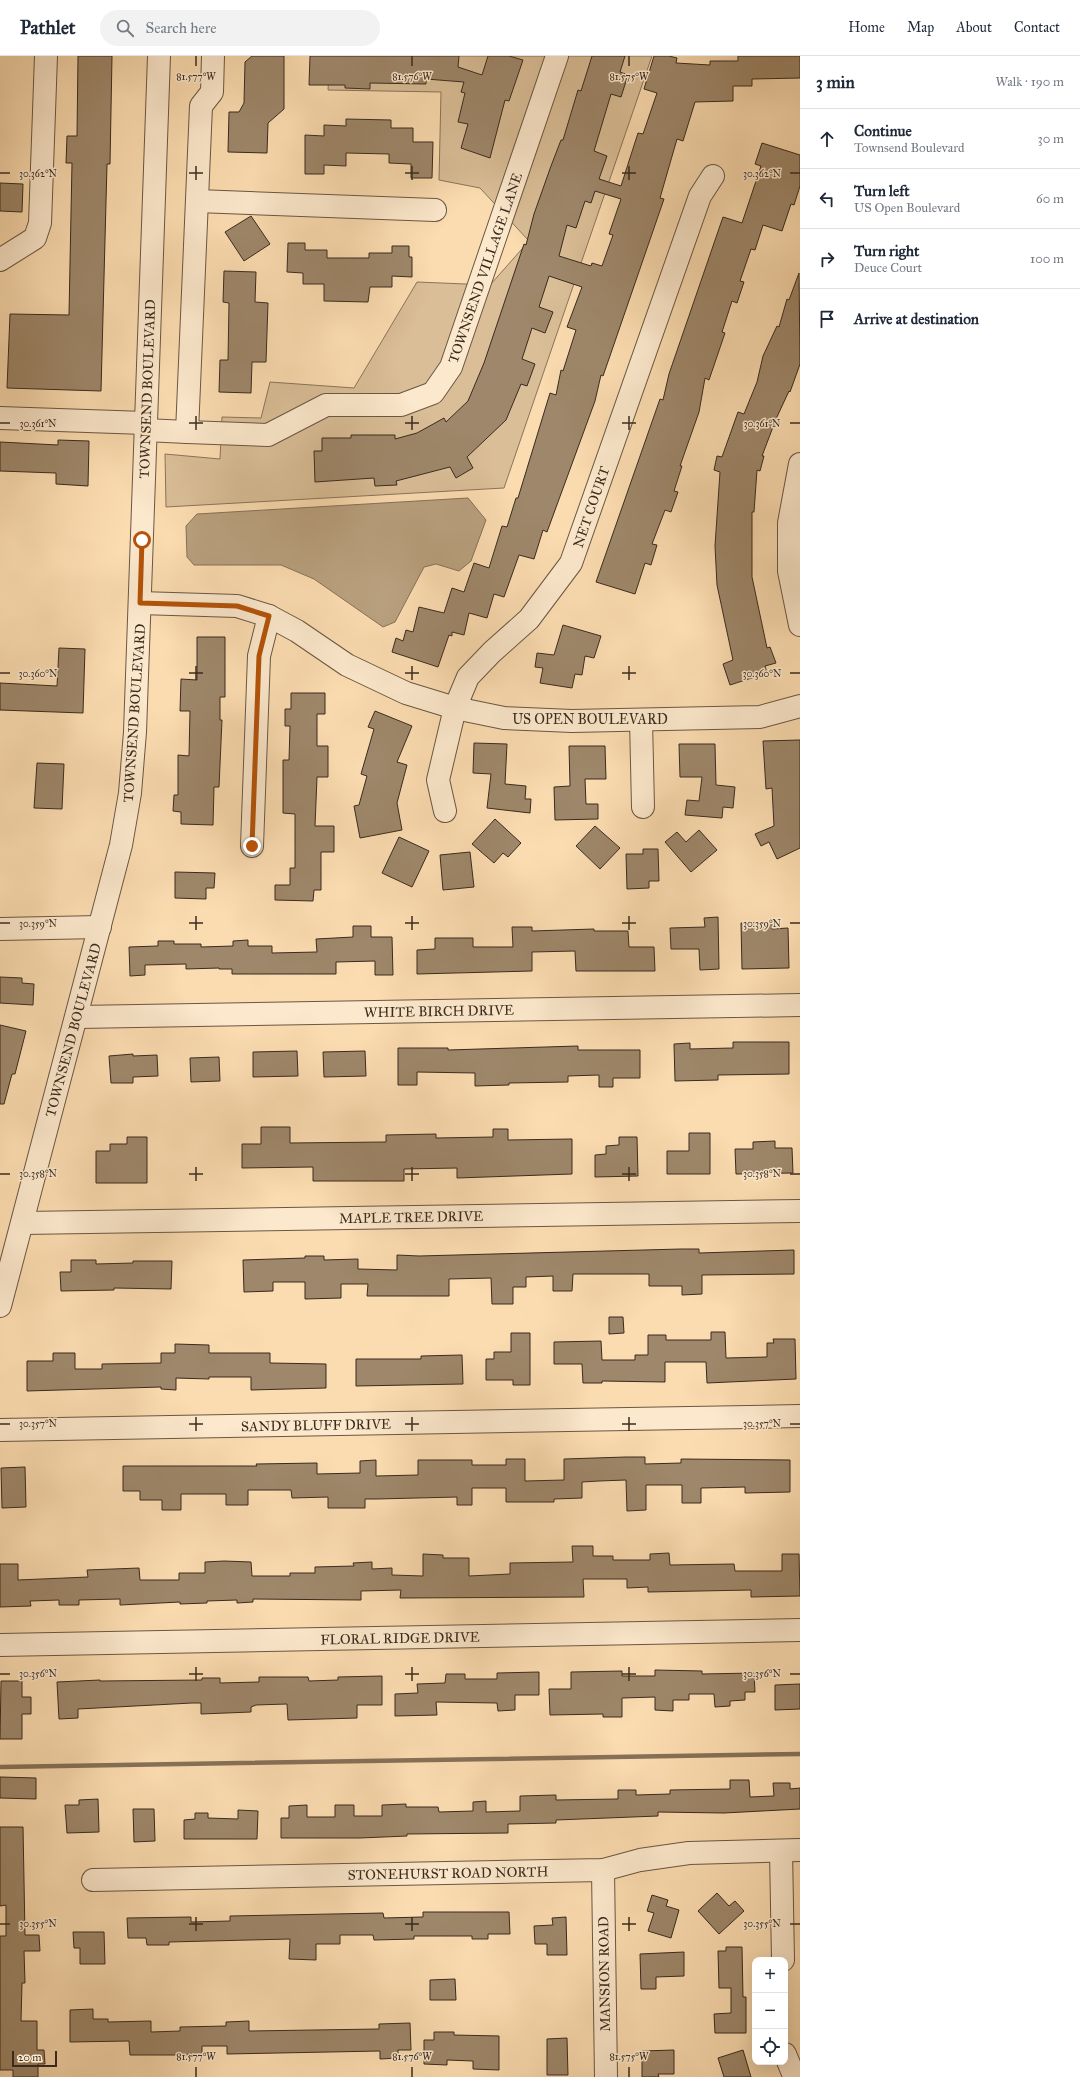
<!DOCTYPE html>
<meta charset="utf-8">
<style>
:root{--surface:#fff;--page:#f2f2f3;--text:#1f2937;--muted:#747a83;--line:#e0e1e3}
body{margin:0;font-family:"IM FELL Great Primer",serif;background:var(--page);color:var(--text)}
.controls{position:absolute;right:12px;bottom:12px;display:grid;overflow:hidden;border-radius:8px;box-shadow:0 4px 16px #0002}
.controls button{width:36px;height:36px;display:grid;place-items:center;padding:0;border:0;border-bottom:1px solid var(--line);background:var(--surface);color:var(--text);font:20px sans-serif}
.scale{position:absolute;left:12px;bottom:10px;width:45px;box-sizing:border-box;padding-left:4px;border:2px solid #3a2b1e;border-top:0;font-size:11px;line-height:14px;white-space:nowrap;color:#3a2b1e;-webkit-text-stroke:3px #fce8cc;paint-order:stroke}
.stop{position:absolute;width:12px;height:12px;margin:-9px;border:3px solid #b45309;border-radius:50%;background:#fff}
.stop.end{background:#b45309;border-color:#fff;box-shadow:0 1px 4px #0008}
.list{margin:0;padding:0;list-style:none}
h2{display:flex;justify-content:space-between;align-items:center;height:52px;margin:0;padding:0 16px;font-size:17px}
h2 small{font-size:13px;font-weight:400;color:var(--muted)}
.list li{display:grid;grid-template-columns:26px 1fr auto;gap:12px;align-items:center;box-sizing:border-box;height:60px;padding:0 16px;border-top:1px solid var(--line)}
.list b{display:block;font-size:15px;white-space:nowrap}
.list p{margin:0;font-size:13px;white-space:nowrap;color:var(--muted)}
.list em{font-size:13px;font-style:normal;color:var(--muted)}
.icon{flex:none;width:22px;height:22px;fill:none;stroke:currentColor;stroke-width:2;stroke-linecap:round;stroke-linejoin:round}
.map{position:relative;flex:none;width:800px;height:2021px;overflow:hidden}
header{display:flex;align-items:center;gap:24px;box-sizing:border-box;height:56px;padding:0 20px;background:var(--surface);border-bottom:1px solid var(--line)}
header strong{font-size:19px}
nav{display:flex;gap:22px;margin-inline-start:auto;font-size:14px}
.search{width:280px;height:36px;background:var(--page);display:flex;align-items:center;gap:10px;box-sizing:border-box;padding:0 14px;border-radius:22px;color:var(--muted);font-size:15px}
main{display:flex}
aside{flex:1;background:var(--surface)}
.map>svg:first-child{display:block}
</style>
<header>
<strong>Pathlet</strong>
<div class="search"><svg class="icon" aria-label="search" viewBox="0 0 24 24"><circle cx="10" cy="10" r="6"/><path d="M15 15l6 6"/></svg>Search here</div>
<nav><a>Home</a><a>Map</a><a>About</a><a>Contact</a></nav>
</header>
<main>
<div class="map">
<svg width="800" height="2021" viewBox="0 0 800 2021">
<rect width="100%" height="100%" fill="#fbdcb0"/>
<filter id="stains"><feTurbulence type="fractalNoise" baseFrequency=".005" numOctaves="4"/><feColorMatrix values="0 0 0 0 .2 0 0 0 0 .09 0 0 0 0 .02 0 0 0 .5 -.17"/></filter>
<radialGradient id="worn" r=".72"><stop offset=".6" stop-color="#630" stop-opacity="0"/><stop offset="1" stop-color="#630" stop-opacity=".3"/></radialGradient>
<!-- green -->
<path fill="#dabe97" stroke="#8a745a" d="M330 0H652L504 432 166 451 165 398 220 403 222 361 261 362 270 326 354 332 417 226 490 229 529 185 480 132 439 124 441 36 328 34Z"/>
<!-- water -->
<path fill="#b9a07e" stroke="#867158" d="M468 442 486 464 471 505 459 515 436 508 424 511 395 566 383 571 314 523 281 509H194L187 501 186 470 197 458Z"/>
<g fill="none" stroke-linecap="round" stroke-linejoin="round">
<!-- stream -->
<path stroke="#867158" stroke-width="4.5" d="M0 1711 800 1698"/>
</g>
<!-- building -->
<g fill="#9e876a" stroke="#3a2b1e" fill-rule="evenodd">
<path d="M78 0H112L110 108H107L101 335 7 332 10 258 69 259 72 107H66L67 80H77Z"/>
<path d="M252 0H284V53L268 67 267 97 228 96 229 56H239L244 47 245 6Z"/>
<path d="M310 0H459L458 11 482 19 488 0H509L523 4 509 45 505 44 490 102 461 92 468 68 458 66 465 37 461 36 464 26 426 23V28L370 27V33L345 32V29H309Z"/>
<path d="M592 0H625L620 16 628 19 621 41 611 38 594 95 607 100 599 123 621 130 638 77 643 78 657 37 644 33 654 0H669L677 2 676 7 710 9V5H738V0H800V22L752 23V30H733V45L695 46 683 85 677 83 660 142 664 143 612 294 603 320 601 319 595 345 547 476 543 474 534 503 519 499 504 541 494 538 487 562 469 557 464 579 452 576V580L449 579 438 611 392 596 396 582 403 585 406 574 413 576 419 551 444 557 452 532 464 536 474 507 489 512 502 470 507 471 516 442H518L550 337 556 339 561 314 563 315 576 274 567 271 582 231 549 220 539 251 553 256 545 277 532 272 522 303 535 308 527 330 521 328 506 364 467 401 473 412 456 422 450 411 396 425 397 429 375 430 374 422 315 426 314 395H322V382H351V379H395V383L417 377 444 362 446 366 468 345 484 307 524 188 526 189 534 158 551 110 561 84H563L578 34 581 35ZM595 135 621 143 609 178 613 179 602 210 592 207 591 210 559 200 567 169 576 172 585 145 591 147Z"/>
<path d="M346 63 391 64V72H413V86H433L432 122H411V108L389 107V98L346 97V110L324 109V118H305V79L324 80V69L346 70Z"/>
<path d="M762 87 800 99V130L794 149 791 148 782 175 763 169 755 194 751 193 740 225 744 226 737 247 732 245 722 276 725 277 709 324 705 322 699 356 680 410H682L674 435 678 436 671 456 665 454 652 488 657 489 651 509 645 507 635 538 596 526 660 343 663 344 669 318 723 161 742 167 761 110 755 108Z"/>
<path d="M0 127 23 128 22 156 0 155Z"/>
<path d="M251 160 270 188 244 205 225 176Z"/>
<path d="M288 187H305V194H327V202H369V197H392V190H409V201H412V221L392 220V231H370L368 246 324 245V228H303V217L287 216Z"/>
<path d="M224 215 256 216 255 246 268 247 266 306H252L251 337 219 336 220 304H228L229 247 223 246Z"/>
<path d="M799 217 800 308 790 336 789 335 776 363 762 400H764L760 415 757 414 754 456H752V521L767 592 770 591 776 607 765 610 767 617 730 629 723 608 733 604 717 529 715 490 720 416 714 414 717 400 722 401 738 356 744 358 757 326 763 300 777 270 779 271 787 243 789 244Z"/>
<path d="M58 384 89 385 88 430 56 428V417L0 415V386L58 389Z"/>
<path d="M563 569 601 580 594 602 585 600 582 619 575 618 572 632 540 627 543 612 535 611 537 597 554 599Z"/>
<path d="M197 581H225V641H220V664H222L219 731H214L213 769 181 768V756L173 755 174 739H178V699L189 700 190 655H180L181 623 197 624Z"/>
<path d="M59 592 85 593 83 657 0 654V627L57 630Z"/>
<path d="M291 637H325V658H317V690H328V721H317L315 770H334V796H321V834H314L313 845 275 844V829H290V812H295V758L283 757V704H289L290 670H285V653H291Z"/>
<path d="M375 655 412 670 397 706 407 709 397 747 402 774 360 782 354 750 359 749 367 720 361 718 374 673 368 671Z"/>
<path d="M800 684V792L777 803 769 786 761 790 755 778 774 770 772 732 766 733 763 685Z"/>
<path d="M474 687 507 688 505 728 526 730 525 743H531L530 757 487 752 491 718 473 717Z"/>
<path d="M679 688H715L716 729 735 731 733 752 723 751 722 762 685 759 687 744 699 745 702 721H680Z"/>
<path d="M569 690H605L606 723H585L586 748H598V763L555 764 554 731 570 730Z"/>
<path d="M37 707 64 708 62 753 34 752Z"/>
<path d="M495 763 521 787 508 801 503 797 494 807 472 788Z"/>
<path d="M595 770 620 792 600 813 576 790Z"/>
<path d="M699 774 717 794 691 816 665 786 677 776 686 786Z"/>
<path d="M399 781 429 795 412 831 382 817Z"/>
<path d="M643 793H658L659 825H649V832L627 833 626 798H643Z"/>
<path d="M470 796 474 831 443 834 440 799Z"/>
<path d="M175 816 215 817 214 832H206V843L175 842Z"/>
<path d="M718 861 719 913 700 914 699 893H671L670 872 705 871 704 862Z"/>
<path d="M772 866V873L788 872 789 912 742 913 741 867Z"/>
<path d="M353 870H371V881H392L393 919H375V905L336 906V918H232V913H219V912L186 913V908L145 909V919L130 920 129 891 158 890V885H174V888H201V891L233 890V885L248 884V890H272V897L317 896 316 883 353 881Z"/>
<path d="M512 871H532V875L594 873V875H628L629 891H654L655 915H576L575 895 532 896V915L417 918V894L435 893V882H473V891H513Z"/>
<path d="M0 921 22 922V927L34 928 33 949 0 947Z"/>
<path d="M0 969 26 975 15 1018H12L4 1048H0Z"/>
<path d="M733 986H789V1018L718 1019V1024L675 1025 674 988 690 987V993L733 992Z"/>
<path d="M578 990V994H640V1022H613V1031H599V1019L568 1020V1026L509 1027V1029L475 1030V1017L417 1016V1029H398V992H448V994Z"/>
<path d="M297 995 298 1020 253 1021V996Z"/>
<path d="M365 995 366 1020 324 1021 323 996Z"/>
<path d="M133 998V1000L157 999 158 1020 133 1021V1027H111L109 1000Z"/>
<path d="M219 1001 220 1025 191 1026 190 1002Z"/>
<path d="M261 1071H290V1087L386 1086V1079L436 1078V1082L493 1081V1073H508V1084L572 1083V1118L457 1122V1112L404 1113V1125H313V1111L242 1112V1088H261Z"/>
<path d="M689 1077H710V1118H667V1095H689Z"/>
<path d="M127 1081H147V1127H96V1095H110V1088H127Z"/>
<path d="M619 1081H637L638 1120 595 1121V1099L606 1098V1090L619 1089Z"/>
<path d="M775 1085V1092H792L793 1117 736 1118 735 1093H753V1086Z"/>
<path d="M681 1193H699V1197L794 1194V1218L702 1219V1238L682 1239V1230H649V1218H573L572 1235H553V1220L526 1221V1231H513V1248H492L491 1222 449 1223V1240H367L368 1228H341V1242L305 1243V1226H273V1235L244 1236 243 1204 305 1202V1200H324V1204L358 1203V1213L397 1214V1199L419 1200Z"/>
<path d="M71 1204H96V1208L133 1207V1205H172L171 1233 114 1232V1234L61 1235 60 1216H71Z"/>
<path d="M609 1261H623L624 1277 609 1278Z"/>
<path d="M711 1276H725L726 1302 767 1301V1287H774L773 1283H795L796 1323 707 1327 706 1306H665V1326L602 1325V1327H583L582 1308H554V1286L601 1285 602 1304H635V1299H648V1279H666V1284H711Z"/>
<path d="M511 1277H530V1329H513V1324H486V1303H494V1296H511Z"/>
<path d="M175 1288 209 1289V1297H270V1307L326 1308V1332L251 1334V1321H209V1323L176 1322V1334L161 1333V1331L27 1335V1305H53V1297H75V1313H102V1308L161 1307V1297H175Z"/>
<path d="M462 1299 463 1328 356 1330V1303H421V1300Z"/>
<path d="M626 1401H645V1408L681 1407V1403L790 1404V1436L745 1437V1431L701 1432V1447H682V1429H646V1454L627 1455 626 1424 599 1425 582 1426V1442L554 1443V1446H506V1432H472V1449H457V1441L377 1443H365V1452H328V1441L292 1442 291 1434H248V1449H226V1438H181V1454H162V1444H140V1435H123V1410H257L256 1408 317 1407V1418L360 1417V1405L376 1404V1420L418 1419V1404H472V1409H506V1403H525V1425L564 1424V1403Z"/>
<path d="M25 1411 26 1451 2 1452 1 1412Z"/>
<path d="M572 1490H593V1500H613V1504H650V1498L669 1497 670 1509 734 1508 735 1515H782V1498H799L800 1540 751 1541V1534L648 1536V1531L627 1532V1523H583L584 1541 400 1542 401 1534 361 1535V1544L253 1543V1546L237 1547V1544L207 1545V1547L180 1548V1546L120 1549V1543L79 1544V1549H59V1544L30 1545 31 1550 0 1551V1508H18V1524L88 1521 87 1514 139 1512 140 1524H179V1517H205V1506L224 1505 251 1506 252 1520H290V1517H315V1511L354 1510 353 1507 372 1506V1513L392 1512V1519L423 1520V1498L443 1499V1502H469V1520L510 1518V1507L573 1506Z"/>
<path d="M655 1614 702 1615V1618L754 1617 755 1636H745V1644L730 1645V1650L715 1651 714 1638H689V1644H673V1655L655 1654V1641L622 1642V1661H603V1658L550 1659 549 1633H571V1616L622 1615V1620H655Z"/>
<path d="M539 1616V1639H515V1654L498 1655 497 1647 436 1646 437 1659 395 1660V1638L418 1637 417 1628 445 1627 446 1618H465V1623H497V1617Z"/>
<path d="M382 1620V1649H357V1662L288 1664 287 1648 256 1649 251 1651V1656L201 1658V1647H192L78 1653V1662L59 1663 57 1626 100 1624V1625L202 1624V1622H220V1627L259 1626V1621H308L309 1625 338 1624V1621Z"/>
<path d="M1 1625H22V1641H31V1658H22V1683H0Z"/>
<path d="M800 1628V1653L775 1654V1629Z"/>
<path d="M0 1721 36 1722V1743L0 1742Z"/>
<path d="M730 1724H749L750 1741 774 1740 773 1727H790V1733L800 1732V1753L724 1757 658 1756V1760L556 1764V1767L508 1768V1777L407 1778V1780L360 1782H281V1762H289V1750L307 1749V1761H335V1749H354V1760H382V1749L406 1748V1751H438L439 1756 473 1755V1746L486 1745V1756L520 1755V1740L556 1739V1744L618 1743V1734H636V1739L670 1738V1734L730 1733Z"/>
<path d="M98 1743 99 1776 67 1777 65 1749H79V1744Z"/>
<path d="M133 1753H154L155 1785 134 1786Z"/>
<path d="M238 1754 258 1755 257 1783H184V1764L195 1763V1757H208V1762L238 1763Z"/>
<path d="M0 1771H23L25 1879H39L40 1895H24L25 1927H22L21 1965H37V1994H44L45 2008H38V2021H13V2014H0V1880H6V1849L0 1850Z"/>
<path d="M717 1837 729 1850 735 1845 744 1855 719 1878 698 1855Z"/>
<path d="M652 1839 668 1844 666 1850 679 1854 671 1882 648 1875 654 1857 647 1855Z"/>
<path d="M423 1856H509L510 1878H488V1883H472V1880H414V1883L374 1884 373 1879H340V1888H316V1904L289 1903 290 1883 169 1886V1889H147L146 1882H128L127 1862 191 1861V1866L230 1865V1860L383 1857 384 1862 423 1861Z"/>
<path d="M566 1861 567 1899H547V1888H535L534 1870 553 1869 552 1862Z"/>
<path d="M73 1876H104L105 1908H80V1892H74Z"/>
<path d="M726 1891H742L743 1941H746V1977H715L714 1958 731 1957V1932H719L718 1895H726Z"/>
<path d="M684 1896V1920L656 1921V1933H641L640 1898Z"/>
<path d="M455 1923 456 1944H430V1924Z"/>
<path d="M93 1953V1963H108V1966L151 1965V1976L180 1975V1971L226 1970V1966L249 1965V1975L379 1973V1968L410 1967 411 1994H398V2002L380 2003V1995L227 1998V1990H202V1999H130L129 1985 70 1986V1954Z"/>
<path d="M434 1976H454V1979L499 1980V2014L473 2013V2005L447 2004V2009L424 2008V1984H434Z"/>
<path d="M567 1982 568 2019H547V1983Z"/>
<path d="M674 1994V2018H658L659 2021H642V1995Z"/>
<path d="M743 1994 751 2021H724L718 2002Z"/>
</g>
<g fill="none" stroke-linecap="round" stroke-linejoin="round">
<!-- minor casing -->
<g stroke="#6a5742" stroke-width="24">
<g id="minor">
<path d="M197 145 435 154"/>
<path d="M0 204 35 182 40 167 46 0"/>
<path d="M0 362 145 367"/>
<path d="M145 374 187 376 201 50 212 36 213 0"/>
<path d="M187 376 268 379 326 349H401L433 337 451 311 557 0"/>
<path d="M800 408 789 467V515L800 569"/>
<path d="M140 547 237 550 269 560 297 575 347 609 406 637 455 652 504 662 572 665 760 661 800 650"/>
<path d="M641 664 643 751"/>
<path d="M445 755 438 724 455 652 468 621 492 596 529 563 571 507 700 140 713 120"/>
<path d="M252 790 259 600 269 560"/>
<path d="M0 873 100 871"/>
<path d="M78 961 800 949"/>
<path d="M23 1167 800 1155"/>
<path d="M0 1250 121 789 130 737 135 676 159 0"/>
<path d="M0 1374 800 1360"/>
<path d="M0 1589 800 1574"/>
<path d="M781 1795 783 1904"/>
<path d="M603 1814 606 2021"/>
<path d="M93 1824 603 1814 640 1804 689 1797 800 1794"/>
<path d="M785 1998 792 2015 798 2021"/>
</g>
</g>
<!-- minor -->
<use href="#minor" stroke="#fce8cc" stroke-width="22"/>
</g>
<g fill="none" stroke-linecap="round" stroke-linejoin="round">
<!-- route -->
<path stroke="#b45309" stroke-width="5" d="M142 484 140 547 237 550 269 560 259 600 252 790"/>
</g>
<!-- ticks -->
<path fill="none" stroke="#3a2b1e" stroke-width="1.5" d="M196 0V10M412 0V10M629 0V10M196 110V124M412 110V124M629 110V124M0 117H10M189 117H203M405 117H419M622 117H636M790 117H800M196 360V374M412 360V374M629 360V374M0 367H10M189 367H203M405 367H419M622 367H636M790 367H800M196 610V624M412 610V624M629 610V624M0 617H10M189 617H203M405 617H419M622 617H636M790 617H800M196 860V874M412 860V874M629 860V874M0 867H10M189 867H203M405 867H419M622 867H636M790 867H800M196 1111V1125M412 1111V1125M629 1111V1125M0 1118H10M189 1118H203M405 1118H419M622 1118H636M790 1118H800M196 1361V1375M412 1361V1375M629 1361V1375M0 1368H10M189 1368H203M405 1368H419M622 1368H636M790 1368H800M196 1611V1625M412 1611V1625M629 1611V1625M0 1618H10M189 1618H203M405 1618H419M622 1618H636M790 1618H800M196 1861V1875M412 1861V1875M629 1861V1875M0 1868H10M189 1868H203M405 1868H419M622 1868H636M790 1868H800M196 2011V2021M412 2011V2021M629 2011V2021"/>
<g text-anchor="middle" stroke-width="3" stroke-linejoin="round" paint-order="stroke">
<!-- street labels -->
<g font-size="14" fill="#3a2b1e" stroke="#fce8cc">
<text transform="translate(485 212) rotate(-71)" y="5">TOWNSEND VILLAGE LANE</text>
<text transform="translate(147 333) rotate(-88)" y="5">TOWNSEND BOULEVARD</text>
<text transform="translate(591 451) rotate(-71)" y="5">NET COURT</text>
<text transform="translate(134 657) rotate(-86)" y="5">TOWNSEND BOULEVARD</text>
<text x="590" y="668">US OPEN BOULEVARD</text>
<text transform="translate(439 955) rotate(-1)" y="5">WHITE BIRCH DRIVE</text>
<text transform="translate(73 974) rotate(-75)" y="5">TOWNSEND BOULEVARD</text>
<text transform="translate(411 1161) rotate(-1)" y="5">MAPLE TREE DRIVE</text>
<text transform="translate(316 1369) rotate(-1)" y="5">SANDY BLUFF DRIVE</text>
<text transform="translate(400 1582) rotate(-1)" y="5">FLORAL RIDGE DRIVE</text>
<text transform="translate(448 1817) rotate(-1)" y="5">STONEHURST ROAD NORTH</text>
<text transform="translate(604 1918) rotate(-91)" y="5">MANSION ROAD</text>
</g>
</g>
<g font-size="10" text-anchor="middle" fill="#3a2b1e" stroke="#fce8cc" stroke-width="3" stroke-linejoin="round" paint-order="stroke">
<text x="196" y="24">81.577°W</text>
<text x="412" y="24">81.576°W</text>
<text x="629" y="24">81.575°W</text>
<text x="38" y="121">30.362°N</text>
<text x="762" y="121">30.362°N</text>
<text x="38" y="371">30.361°N</text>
<text x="762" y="371">30.361°N</text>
<text x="38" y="621">30.360°N</text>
<text x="762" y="621">30.360°N</text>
<text x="38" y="871">30.359°N</text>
<text x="762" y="871">30.359°N</text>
<text x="38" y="1121">30.358°N</text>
<text x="762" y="1121">30.358°N</text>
<text x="38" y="1371">30.357°N</text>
<text x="762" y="1371">30.357°N</text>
<text x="38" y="1621">30.356°N</text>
<text x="762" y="1621">30.356°N</text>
<text x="38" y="1871">30.355°N</text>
<text x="762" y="1871">30.355°N</text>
<text x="196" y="2004">81.577°W</text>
<text x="412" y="2004">81.576°W</text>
<text x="629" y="2004">81.575°W</text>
</g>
<rect width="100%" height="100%" filter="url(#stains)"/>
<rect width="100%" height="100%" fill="url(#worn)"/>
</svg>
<div class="controls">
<button>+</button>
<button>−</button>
<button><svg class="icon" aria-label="locate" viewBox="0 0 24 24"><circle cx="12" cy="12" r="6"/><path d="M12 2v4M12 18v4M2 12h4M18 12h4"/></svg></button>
</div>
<div class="scale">20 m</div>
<div class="stop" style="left:142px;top:484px"></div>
<div class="stop end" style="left:252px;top:790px"></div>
</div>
<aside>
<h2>3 min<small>Walk · 190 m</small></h2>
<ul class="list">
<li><svg class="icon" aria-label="ahead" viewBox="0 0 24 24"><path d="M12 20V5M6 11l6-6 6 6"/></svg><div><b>Continue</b><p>Townsend Boulevard</p></div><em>30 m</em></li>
<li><svg class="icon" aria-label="left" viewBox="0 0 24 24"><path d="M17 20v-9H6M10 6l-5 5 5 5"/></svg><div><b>Turn left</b><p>US Open Boulevard</p></div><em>60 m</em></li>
<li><svg class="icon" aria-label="right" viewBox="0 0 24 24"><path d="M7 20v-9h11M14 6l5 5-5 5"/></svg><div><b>Turn right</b><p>Deuce Court</p></div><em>100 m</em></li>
<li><svg class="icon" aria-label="arrive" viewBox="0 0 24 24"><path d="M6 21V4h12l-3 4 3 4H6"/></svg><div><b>Arrive at destination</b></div></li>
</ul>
</aside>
</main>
